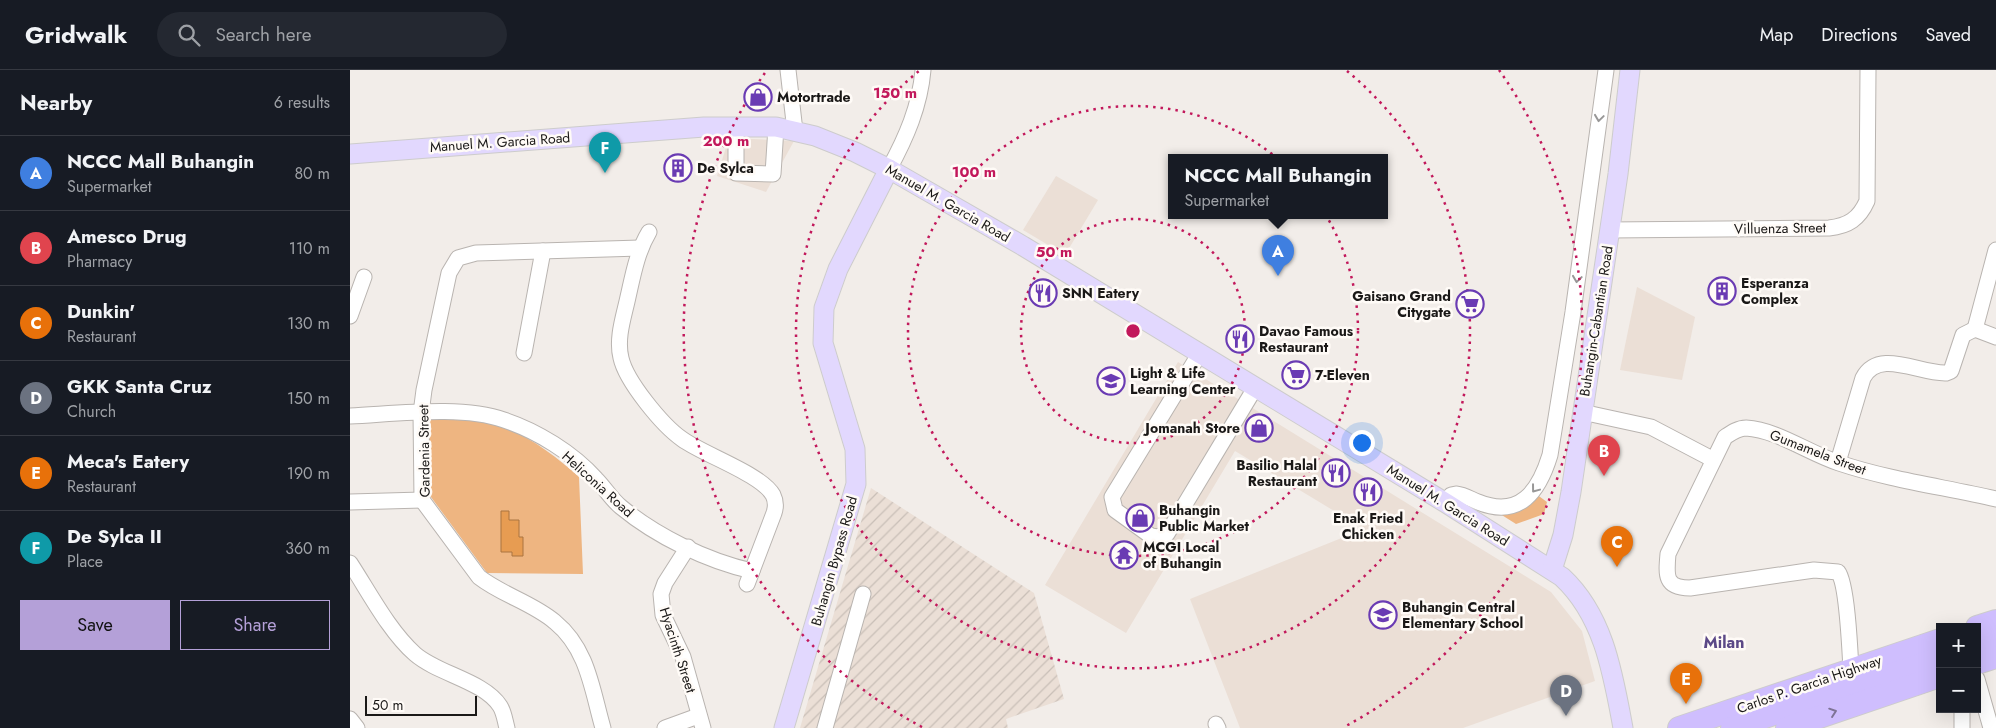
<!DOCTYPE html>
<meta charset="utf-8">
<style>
:root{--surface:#171b24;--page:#242831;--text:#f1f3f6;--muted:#9ea1a6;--line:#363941;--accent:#b4a0d8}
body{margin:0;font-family:Jost,sans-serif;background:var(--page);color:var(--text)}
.controls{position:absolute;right:15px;bottom:15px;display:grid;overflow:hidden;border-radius:0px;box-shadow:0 5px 20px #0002}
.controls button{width:45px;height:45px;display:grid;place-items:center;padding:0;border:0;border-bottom:1px solid var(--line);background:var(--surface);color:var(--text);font:25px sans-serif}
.scale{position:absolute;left:15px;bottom:12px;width:112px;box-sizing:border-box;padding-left:5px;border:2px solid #1a1817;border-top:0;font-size:14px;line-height:18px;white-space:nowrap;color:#1a1817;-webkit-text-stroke:4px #fffbf7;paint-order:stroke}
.you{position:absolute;left:1011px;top:372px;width:18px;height:18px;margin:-12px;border:4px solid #fff;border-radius:50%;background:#1a73e8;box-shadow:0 0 0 8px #1a73e833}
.badge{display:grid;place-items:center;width:32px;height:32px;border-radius:50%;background:var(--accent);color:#fff;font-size:16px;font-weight:700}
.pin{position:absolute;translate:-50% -41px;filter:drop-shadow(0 1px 2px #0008)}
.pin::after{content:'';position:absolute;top:26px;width:18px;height:15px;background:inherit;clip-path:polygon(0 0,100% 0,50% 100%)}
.popup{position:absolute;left:818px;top:84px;width:220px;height:65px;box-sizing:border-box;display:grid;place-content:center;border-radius:0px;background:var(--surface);filter:drop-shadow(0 1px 4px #0005);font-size:16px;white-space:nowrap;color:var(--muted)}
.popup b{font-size:19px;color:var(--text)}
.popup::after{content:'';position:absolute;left:50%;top:100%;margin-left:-10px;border:10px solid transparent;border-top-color:var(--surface)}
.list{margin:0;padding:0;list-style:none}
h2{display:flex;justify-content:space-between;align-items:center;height:65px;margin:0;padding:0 20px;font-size:21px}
h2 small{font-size:16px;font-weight:400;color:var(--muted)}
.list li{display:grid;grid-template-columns:32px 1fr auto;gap:15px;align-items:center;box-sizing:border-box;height:75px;padding:0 20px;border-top:1px solid var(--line)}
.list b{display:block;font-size:19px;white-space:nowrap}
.list p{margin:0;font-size:16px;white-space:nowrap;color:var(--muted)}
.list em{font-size:16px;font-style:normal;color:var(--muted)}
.actions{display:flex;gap:10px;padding:15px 20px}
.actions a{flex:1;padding:11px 0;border:1px solid var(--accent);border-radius:0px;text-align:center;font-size:18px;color:var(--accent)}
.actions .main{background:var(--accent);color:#111}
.icon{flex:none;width:28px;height:28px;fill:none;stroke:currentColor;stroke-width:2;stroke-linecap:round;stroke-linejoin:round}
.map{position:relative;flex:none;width:1646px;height:658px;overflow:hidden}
header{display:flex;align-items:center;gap:30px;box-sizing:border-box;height:70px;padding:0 25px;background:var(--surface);border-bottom:1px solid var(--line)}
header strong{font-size:24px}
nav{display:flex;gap:28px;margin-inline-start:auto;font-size:18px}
.search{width:350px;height:45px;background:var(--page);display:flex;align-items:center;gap:12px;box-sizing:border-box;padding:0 18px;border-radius:28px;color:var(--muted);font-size:19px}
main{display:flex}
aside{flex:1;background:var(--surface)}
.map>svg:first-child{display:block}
</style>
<header>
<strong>Gridwalk</strong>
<div class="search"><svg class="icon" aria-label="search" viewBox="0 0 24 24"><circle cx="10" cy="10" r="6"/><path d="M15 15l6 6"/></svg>Search here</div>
<nav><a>Map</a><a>Directions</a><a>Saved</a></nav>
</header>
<main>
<aside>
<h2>Nearby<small>6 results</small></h2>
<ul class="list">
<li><span class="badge" style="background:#3f7fe0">A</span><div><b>NCCC Mall Buhangin</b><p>Supermarket</p></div><em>80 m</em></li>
<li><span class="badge" style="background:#e0444e">B</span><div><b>Amesco Drug</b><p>Pharmacy</p></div><em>110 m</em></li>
<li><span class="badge" style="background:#e8710a">C</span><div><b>Dunkin'</b><p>Restaurant</p></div><em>130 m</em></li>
<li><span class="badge" style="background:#6b7280">D</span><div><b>GKK Santa Cruz</b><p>Church</p></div><em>150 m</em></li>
<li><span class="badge" style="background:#e8710a">E</span><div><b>Meca's Eatery</b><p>Restaurant</p></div><em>190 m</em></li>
<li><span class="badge" style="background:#0f9aa8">F</span><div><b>De Sylca II</b><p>Place</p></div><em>360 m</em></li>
</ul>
<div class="actions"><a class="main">Save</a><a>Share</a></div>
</aside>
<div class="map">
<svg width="1646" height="658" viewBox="0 0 1646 658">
<defs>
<pattern id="industrial-furrows" width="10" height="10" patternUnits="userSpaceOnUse" patternTransform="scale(1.25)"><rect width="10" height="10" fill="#ebdfd6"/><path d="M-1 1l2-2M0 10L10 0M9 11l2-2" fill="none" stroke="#c9bfb7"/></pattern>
</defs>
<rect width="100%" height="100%" fill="#f2ede9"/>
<!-- built -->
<g fill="#ebdfd6">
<path d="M379 68 444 71 416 122 367 106Z"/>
<path d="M706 106 748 130 715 185 673 160Z"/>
<path d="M1287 217 1345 247 1332 310 1270 300Z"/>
<path d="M828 292 1201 522 1232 561 1245 611 1113 658H890L840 529 1014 459 885 381 776 563 695 515Z"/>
</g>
<!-- industrial -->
<path fill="url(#industrial-furrows)" d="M521 418 684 523 714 629 656 649 658 658H450Z"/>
<!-- green -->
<g fill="#eeb581">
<path d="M78 350C94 350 112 348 128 351 167 356 201 382 229 407L233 504 137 503 78 423Z"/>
<path d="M1186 424 1197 432 1194 444 1166 454 1147 442Z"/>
</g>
<!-- water -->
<path fill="#e79c52" stroke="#aa7440" d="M151 441H159V450H169V467H173V486H162V482H151Z"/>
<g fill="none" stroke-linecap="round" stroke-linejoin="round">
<!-- minor casing -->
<g stroke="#b9b4b0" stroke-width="17">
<g id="minor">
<path d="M438 0 445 61"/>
<path d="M386 56V103L423 104 426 57"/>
<path d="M539 99C556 68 570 36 573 0"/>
<path d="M1259 160 1479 158C1498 156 1509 149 1517 131L1518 0"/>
<path d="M299 162C287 182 283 205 278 227 274 246 266 268 271 288 276 311 312 355 332 369 354 385 411 404 423 425 426 431 426 437 424 443L397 514"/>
<path d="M0 246 14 207"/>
<path d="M1625 259 1646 180"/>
<path d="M1625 259 1646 267"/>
<path d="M174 283 193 181"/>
<path d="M850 283 762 427 765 440 801 466 807 467 817 464 905 318"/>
<path d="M1232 342 1301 357 1362 389"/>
<path d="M0 346C45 344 112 335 154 350 187 361 223 383 246 409 255 418 261 429 271 437 306 466 357 491 402 501"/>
<path d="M1488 392 1513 308C1529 278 1569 304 1596 303L1601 301 1613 265 1625 259"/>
<path d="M0 432 72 430"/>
<path d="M1096 433 1101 425 1106 424C1115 425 1120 429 1128 432 1170 449 1189 421 1200 385L1223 242 1256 0"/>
<path d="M338 477 315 513 311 524 313 545 333 587 353 658"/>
<path d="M0 493C19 522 39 561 65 584 88 604 134 611 150 636 154 642 155 651 157 658"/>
<path d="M1501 600C1500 581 1497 513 1488 502L1464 500 1340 518C1315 518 1316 506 1318 484L1375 367C1381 363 1388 358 1396 358 1428 360 1458 383 1489 393 1540 410 1594 417 1646 429"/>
<path d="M1627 609 1641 658"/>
<path d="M0 649 7 658"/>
<path d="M866 654 868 658"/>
<path d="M253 658C242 620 238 579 205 552 183 533 152 525 129 507L72 430 71 343 74 320 99 203 108 188 126 183 290 178"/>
<path d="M315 658 348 646"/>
<path d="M475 658 513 524"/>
<path d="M1612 658V639"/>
</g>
</g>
<!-- major casing -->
<g stroke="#cdcccc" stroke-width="21">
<g id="major">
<path d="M0 84 354 57H426L465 66 505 82 539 99 673 176 1096 433 1212 507C1254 546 1263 604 1273 658"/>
<path d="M1202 500 1213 465 1221 422 1268 104 1280 0"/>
<path d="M434 658 506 414 505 379 473 273 474 238 488 199 539 99"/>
</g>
</g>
<!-- highway casing -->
<g stroke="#cdcccc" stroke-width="24">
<g id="highway">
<path d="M1627 557 1646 551"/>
<path d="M1627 575 1646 569"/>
<path d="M1627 593 1646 587"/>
<path d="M1329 658 1590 570"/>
<path d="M1382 658 1590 588"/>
<path d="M1437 658 1590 606"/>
</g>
</g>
<!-- minor -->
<use href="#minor" stroke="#fff" stroke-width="15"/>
<!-- major -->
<use href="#major" stroke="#e2d8fe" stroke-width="19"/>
<!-- highway -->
<use href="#highway" stroke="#cfbefe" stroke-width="22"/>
</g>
<!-- one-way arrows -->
<defs><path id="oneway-chevron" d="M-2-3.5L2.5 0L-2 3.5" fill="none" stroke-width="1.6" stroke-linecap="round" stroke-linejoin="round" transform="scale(1.25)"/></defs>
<g stroke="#989797">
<use href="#oneway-chevron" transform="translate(1249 48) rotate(98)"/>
<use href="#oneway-chevron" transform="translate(1227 209) rotate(98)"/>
<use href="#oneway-chevron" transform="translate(1185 419) rotate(127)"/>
</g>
<use stroke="#7e7396" href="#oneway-chevron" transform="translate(1483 642) rotate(-19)"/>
<!-- distance rings -->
<g fill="none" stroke="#c2185b" stroke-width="2.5" stroke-dasharray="2.5 5">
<circle cx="783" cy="261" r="112"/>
<circle cx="783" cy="261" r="225"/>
<path d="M997 1A337 337 0 1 1 569 1"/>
<path d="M572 657A449 449 0 0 1 417 0M1149 0A449 449 0 0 1 994 657"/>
</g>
<!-- icons -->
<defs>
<g id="shop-ring" transform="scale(1.4375)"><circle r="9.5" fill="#fffbf7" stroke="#6a3bb3" stroke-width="1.5"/><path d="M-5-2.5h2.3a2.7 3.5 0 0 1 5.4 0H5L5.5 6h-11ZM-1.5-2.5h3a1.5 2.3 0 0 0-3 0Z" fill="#6a3bb3"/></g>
<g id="building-ring" transform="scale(1.4375)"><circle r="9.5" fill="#fffbf7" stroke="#6a3bb3" stroke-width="1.5"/><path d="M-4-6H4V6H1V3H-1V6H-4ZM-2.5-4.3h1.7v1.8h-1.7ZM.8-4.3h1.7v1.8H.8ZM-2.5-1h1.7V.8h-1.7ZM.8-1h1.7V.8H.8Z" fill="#6a3bb3"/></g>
<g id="restaurant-ring" transform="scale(1.4375)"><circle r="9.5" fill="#fffbf7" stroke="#6a3bb3" stroke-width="1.5"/><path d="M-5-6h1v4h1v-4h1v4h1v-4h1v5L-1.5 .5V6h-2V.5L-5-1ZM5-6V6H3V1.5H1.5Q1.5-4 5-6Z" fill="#6a3bb3"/></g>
<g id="supermarket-ring" transform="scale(1.4375)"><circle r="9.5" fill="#fffbf7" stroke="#6a3bb3" stroke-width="1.5"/><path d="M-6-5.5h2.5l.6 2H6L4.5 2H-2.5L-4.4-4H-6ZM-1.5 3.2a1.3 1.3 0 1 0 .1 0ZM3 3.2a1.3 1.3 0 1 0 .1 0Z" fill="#6a3bb3"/></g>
<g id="school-ring" transform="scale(1.4375)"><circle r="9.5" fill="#fffbf7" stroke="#6a3bb3" stroke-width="1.5"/><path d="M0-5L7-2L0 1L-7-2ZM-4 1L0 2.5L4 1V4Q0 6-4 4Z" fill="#6a3bb3"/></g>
<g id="temple-ring" transform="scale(1.4375)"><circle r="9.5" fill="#fffbf7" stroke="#6a3bb3" stroke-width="1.5"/><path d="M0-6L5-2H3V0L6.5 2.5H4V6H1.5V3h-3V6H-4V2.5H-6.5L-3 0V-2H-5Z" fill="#6a3bb3"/></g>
</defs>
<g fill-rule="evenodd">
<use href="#shop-ring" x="408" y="27"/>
<use href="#building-ring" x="328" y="98"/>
<use href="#building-ring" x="1372" y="221"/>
<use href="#restaurant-ring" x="693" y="223"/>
<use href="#supermarket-ring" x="1120" y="234"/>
<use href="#restaurant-ring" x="890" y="269"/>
<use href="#supermarket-ring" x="946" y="305"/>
<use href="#school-ring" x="761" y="311"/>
<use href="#shop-ring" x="909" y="358"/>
<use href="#restaurant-ring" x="986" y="403"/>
<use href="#restaurant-ring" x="1018" y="422"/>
<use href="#shop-ring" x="790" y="448"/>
<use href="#temple-ring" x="774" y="485"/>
<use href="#school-ring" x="1033" y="545"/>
</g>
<g text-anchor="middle" stroke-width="5" stroke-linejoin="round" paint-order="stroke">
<!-- poi labels -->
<g font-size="14" font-weight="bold" fill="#1a1817" stroke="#fffbf7" text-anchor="start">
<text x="427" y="32">Motortrade</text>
<text x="347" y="103">De Sylca</text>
<text x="1391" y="218">Esperanza<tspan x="1391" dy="16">Complex</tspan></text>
<text x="712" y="228">SNN Eatery</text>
<text x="1101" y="231" text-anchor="end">Gaisano Grand<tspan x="1101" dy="16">Citygate</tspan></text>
<text x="909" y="266">Davao Famous<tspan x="909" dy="16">Restaurant</tspan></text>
<text x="780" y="308">Light &amp; Life<tspan x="780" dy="16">Learning Center</tspan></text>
<text x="965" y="310">7-Eleven</text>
<text x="890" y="363" text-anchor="end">Jomanah Store</text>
<text x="967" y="400" text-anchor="end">Basilio Halal<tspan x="967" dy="16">Restaurant</tspan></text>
<text x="809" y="445">Buhangin<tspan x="809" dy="16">Public Market</tspan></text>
<text x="1018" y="453" text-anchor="middle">Enak Fried<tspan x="1018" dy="16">Chicken</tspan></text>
<text x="793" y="482">MCGI Local<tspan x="793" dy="16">of Buhangin</tspan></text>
<text x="1052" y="542">Buhangin Central<tspan x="1052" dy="16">Elementary School</tspan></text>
</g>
<!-- street labels -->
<g font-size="14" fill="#1a1817" stroke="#fffbf7">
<text transform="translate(150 72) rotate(-4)" y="5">Manuel M. Garcia Road</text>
<text transform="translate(598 133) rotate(30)" y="5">Manuel M. Garcia Road</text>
<text transform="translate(1430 158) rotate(-1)" y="5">Villuenza Street</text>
<text transform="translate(1246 251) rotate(-81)" y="5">Buhangin-Cabantian Road</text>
<text transform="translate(74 381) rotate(-91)" y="5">Gardenia Street</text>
<text transform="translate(1468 382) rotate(21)" y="5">Gumamela Street</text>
<text transform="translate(248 414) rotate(42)" y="5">Heliconia Road</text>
<text transform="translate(1098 435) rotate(32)" y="5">Manuel M. Garcia Road</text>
<text transform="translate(484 491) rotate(-74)" y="5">Buhangin Bypass Road</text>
<text transform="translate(328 580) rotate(72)" y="5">Hyacinth Street</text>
<text transform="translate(1459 614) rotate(-19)" y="5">Carlos P. Garcia Highway</text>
</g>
<!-- quarter labels -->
<g font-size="16" font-weight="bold" fill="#5c4987" stroke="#fffbf7">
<text x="1374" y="578">Milan</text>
</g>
</g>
<circle cx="783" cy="261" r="8" fill="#c2185b" stroke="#fffbf7" stroke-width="2.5"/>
<g font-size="15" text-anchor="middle" font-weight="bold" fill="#c2185b" stroke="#fffbf7" stroke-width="5" stroke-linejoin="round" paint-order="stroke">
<text x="545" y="28">150 m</text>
<text x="376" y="76">200 m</text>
<text x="624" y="107">100 m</text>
<text x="704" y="187">50 m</text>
</g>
</svg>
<div class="controls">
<button>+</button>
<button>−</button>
</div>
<div class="scale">50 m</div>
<div class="you"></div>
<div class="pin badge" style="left:928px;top:206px;background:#3f7fe0">A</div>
<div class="popup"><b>NCCC Mall Buhangin</b>Supermarket</div>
<div class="pin badge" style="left:1254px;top:406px;background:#e0444e">B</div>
<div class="pin badge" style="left:1267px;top:497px;background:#e8710a">C</div>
<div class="pin badge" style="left:1216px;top:646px;background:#6b7280">D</div>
<div class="pin badge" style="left:1336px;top:634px;background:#e8710a">E</div>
<div class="pin badge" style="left:255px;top:103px;background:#0f9aa8">F</div>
</div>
</main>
